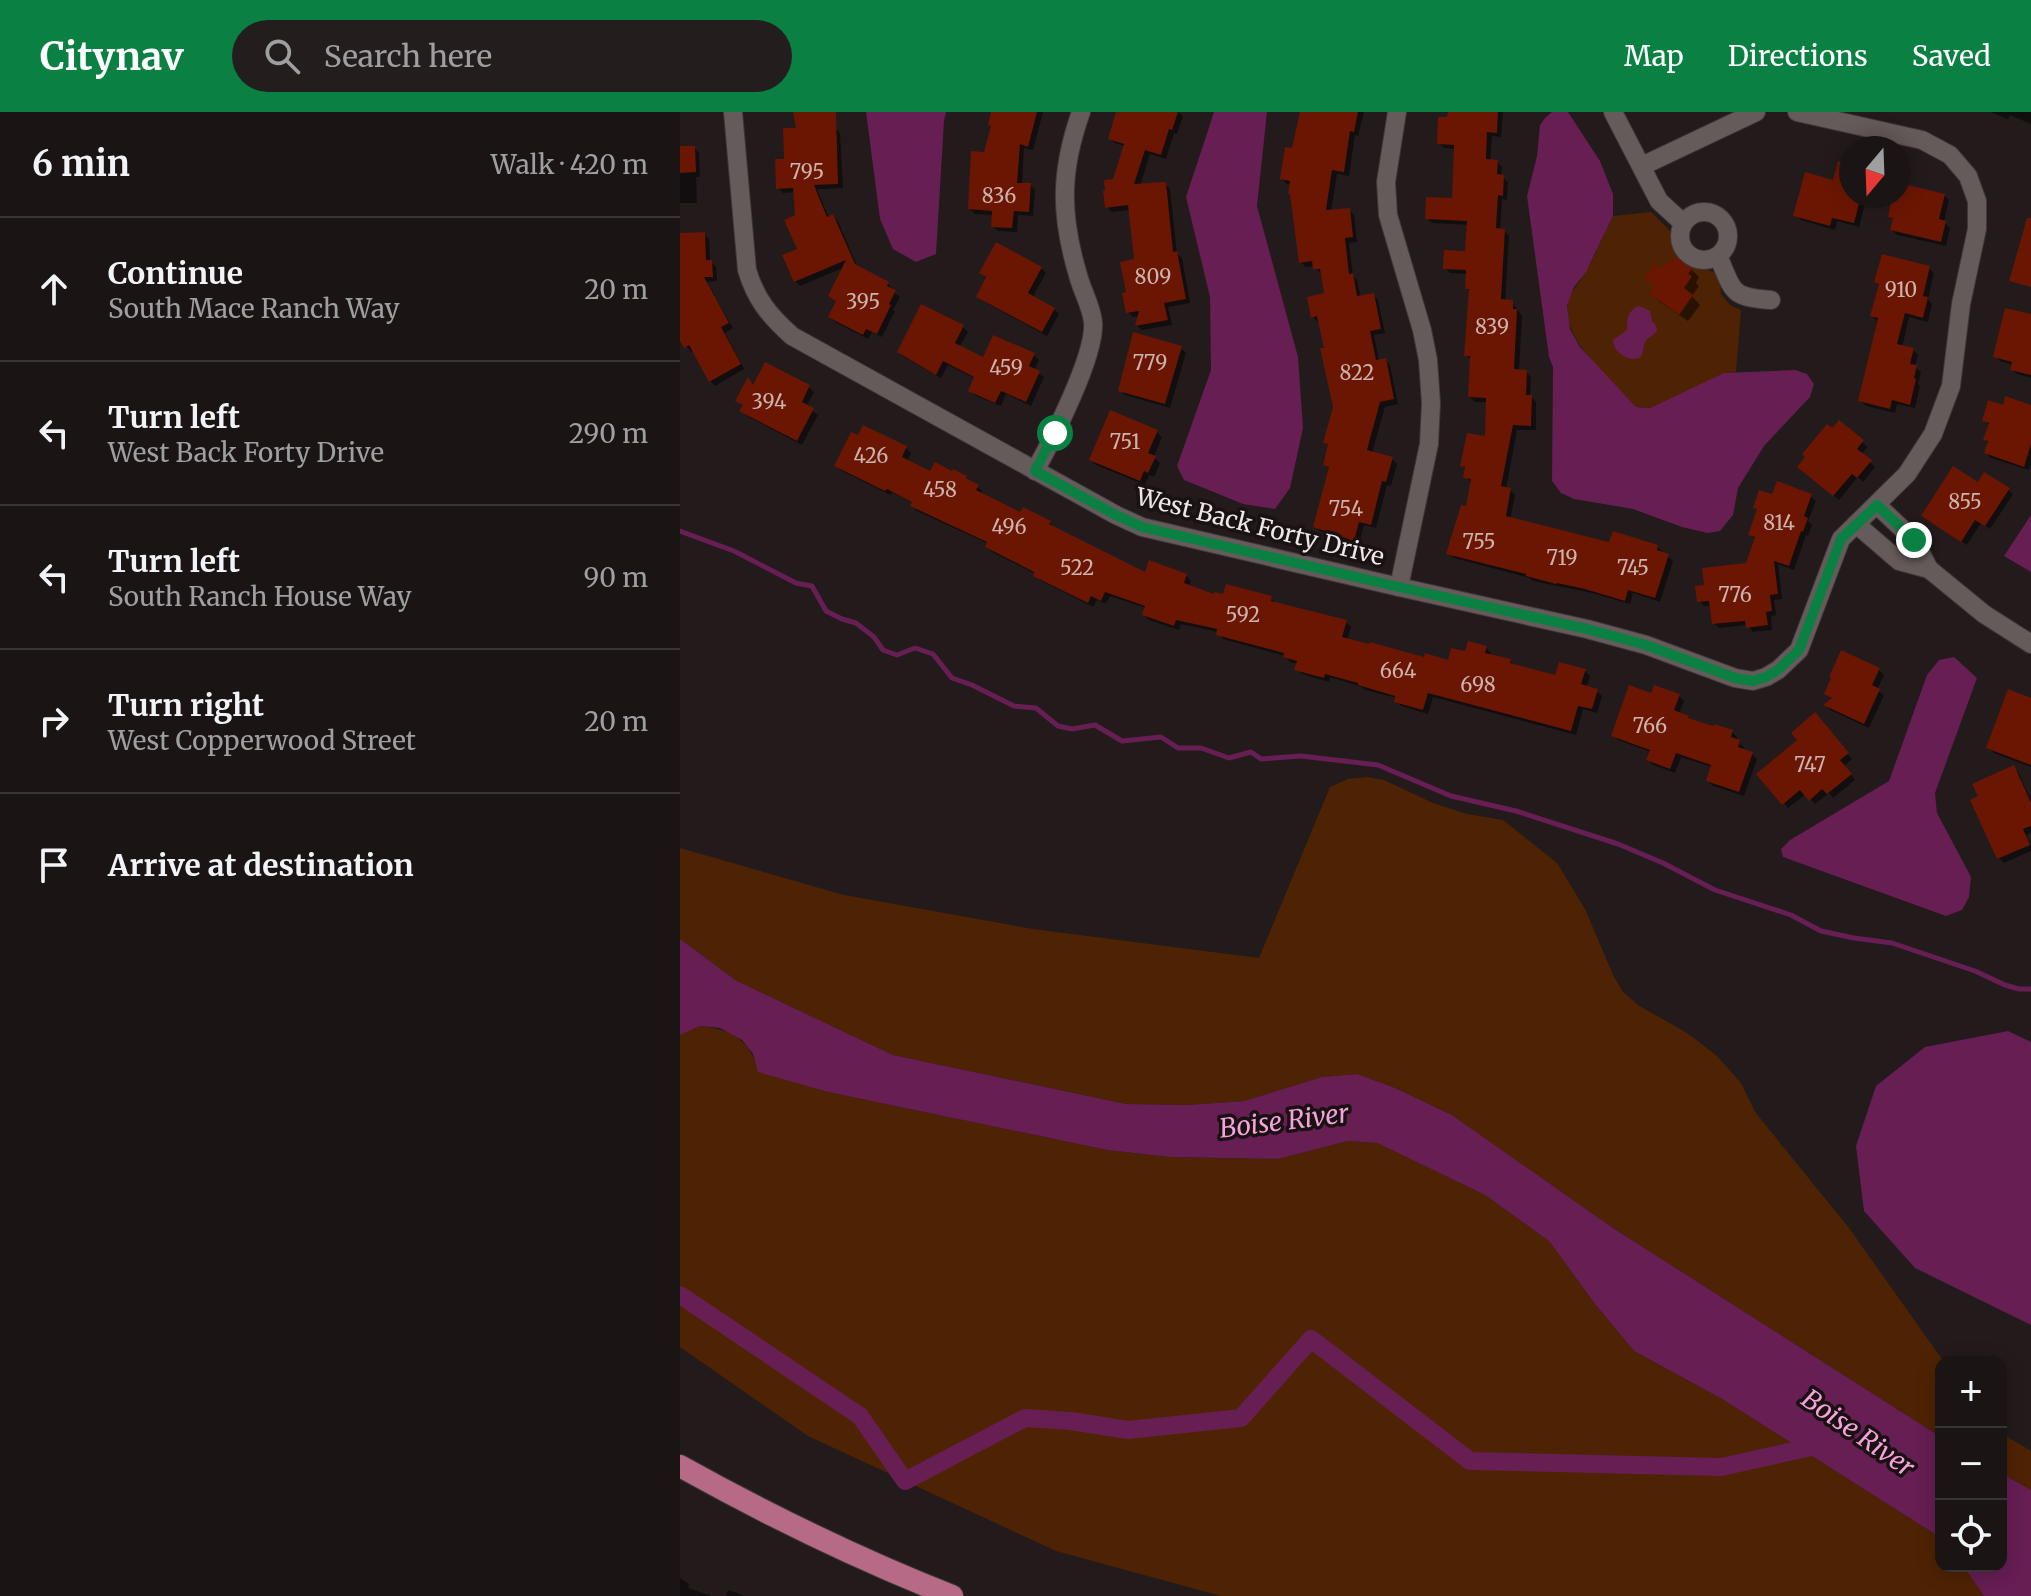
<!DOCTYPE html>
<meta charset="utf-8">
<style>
:root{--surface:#1a1414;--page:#231d1d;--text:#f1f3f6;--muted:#9f9ea0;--line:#383334;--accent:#0b8043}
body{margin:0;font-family:Merriweather,serif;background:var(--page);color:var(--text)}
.controls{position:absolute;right:24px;bottom:24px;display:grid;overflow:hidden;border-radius:16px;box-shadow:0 4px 20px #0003}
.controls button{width:72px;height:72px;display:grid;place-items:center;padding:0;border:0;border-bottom:2px solid var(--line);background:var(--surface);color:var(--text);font:40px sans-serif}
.compass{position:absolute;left:1159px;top:24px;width:72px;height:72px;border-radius:50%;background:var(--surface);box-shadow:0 4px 20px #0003;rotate:199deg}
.stop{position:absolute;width:24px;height:24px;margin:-18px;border:6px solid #0b8043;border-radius:50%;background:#fff}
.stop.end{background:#0b8043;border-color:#fff;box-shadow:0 2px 8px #0008}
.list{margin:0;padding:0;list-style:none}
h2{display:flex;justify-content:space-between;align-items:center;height:104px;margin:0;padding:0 32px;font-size:34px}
h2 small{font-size:26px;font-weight:400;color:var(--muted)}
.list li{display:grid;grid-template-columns:52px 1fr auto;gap:24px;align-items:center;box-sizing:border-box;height:144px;padding:0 32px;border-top:2px solid var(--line)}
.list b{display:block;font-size:30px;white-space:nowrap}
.list p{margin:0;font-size:26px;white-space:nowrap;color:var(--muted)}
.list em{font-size:26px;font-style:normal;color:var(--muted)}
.icon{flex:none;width:44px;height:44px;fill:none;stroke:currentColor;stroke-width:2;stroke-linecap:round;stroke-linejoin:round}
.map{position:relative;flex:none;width:1351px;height:1484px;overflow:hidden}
header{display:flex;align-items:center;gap:48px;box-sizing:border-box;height:112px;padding:0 40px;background:var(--accent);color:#fff}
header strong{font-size:38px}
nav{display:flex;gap:44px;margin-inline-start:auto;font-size:28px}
.search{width:560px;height:72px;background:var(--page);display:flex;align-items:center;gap:20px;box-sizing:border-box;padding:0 28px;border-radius:44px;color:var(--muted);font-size:30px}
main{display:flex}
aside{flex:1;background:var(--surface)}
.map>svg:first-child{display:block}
</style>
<header>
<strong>Citynav</strong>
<div class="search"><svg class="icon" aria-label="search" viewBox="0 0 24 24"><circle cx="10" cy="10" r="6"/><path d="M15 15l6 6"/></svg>Search here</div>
<nav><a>Map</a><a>Directions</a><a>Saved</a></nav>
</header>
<main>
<aside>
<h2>6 min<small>Walk · 420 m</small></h2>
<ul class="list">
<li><svg class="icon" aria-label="ahead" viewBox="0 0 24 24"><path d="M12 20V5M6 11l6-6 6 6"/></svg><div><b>Continue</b><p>South Mace Ranch Way</p></div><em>20 m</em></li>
<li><svg class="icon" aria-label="left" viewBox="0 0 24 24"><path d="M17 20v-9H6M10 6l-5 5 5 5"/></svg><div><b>Turn left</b><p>West Back Forty Drive</p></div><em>290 m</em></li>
<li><svg class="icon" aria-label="left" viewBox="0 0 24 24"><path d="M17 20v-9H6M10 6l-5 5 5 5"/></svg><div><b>Turn left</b><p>South Ranch House Way</p></div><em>90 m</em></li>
<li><svg class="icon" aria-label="right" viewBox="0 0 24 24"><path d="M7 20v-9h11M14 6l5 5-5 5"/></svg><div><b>Turn right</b><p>West Copperwood Street</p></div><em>20 m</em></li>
<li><svg class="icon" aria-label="arrive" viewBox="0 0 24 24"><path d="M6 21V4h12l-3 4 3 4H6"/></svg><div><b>Arrive at destination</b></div></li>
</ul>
</aside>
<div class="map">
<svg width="1351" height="1484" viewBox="0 0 1351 1484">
<rect width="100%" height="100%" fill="#231a1b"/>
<!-- green -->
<g fill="#4e2303">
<path d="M971 100 990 119 993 134 998 142 1012 152 1036 161 1040 167 1041 182 1050 193 1061 198 1056 260 1044 262 970 296 956 295C934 271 880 227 888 191 891 178 900 170 906 159 916 142 924 122 933 104Z"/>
<path d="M687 665 704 668 753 691 787 702 823 708 877 751 905 797 934 865 943 880 958 893 1007 921 1037 944 1061 971 1075 1000 1169 1116 1264 1250H1261V1325L933 1116 772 1003 713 975 677 962 642 965 564 989 507 993 446 992 213 943 57 869 0 827V736L164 783 353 817 579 846 650 675 668 667Z"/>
<path d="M20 914C53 918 69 927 79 960L148 980 427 1038 489 1045 598 1047 668 1029 697 1031 805 1083 869 1129 915 1192 954 1239 1042 1287 1261 1426V1454H1283L1304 1484H541L376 1439 128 1324 0 1235V923Z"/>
<path d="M1321 1321 1351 1339V1378L1321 1361Z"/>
</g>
<!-- water -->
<g fill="#661e53">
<path d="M186 0H266L264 9 256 142 236 150 213 137 200 107Z"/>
<path d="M534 0H587L577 94 618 245 623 316 610 376 595 397 563 392 504 368 497 354 531 258 530 185 506 85Z"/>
<path d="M872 0H888L920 49 933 82V104L906 160 894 175 887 194 890 217 900 235 956 295 970 296 1044 261 1115 258 1127 262 1134 272 1130 285 1084 334 1058 376 1053 403 1040 419 1028 421 1002 415 953 397 894 387 881 381 872 369 873 255 869 245 847 84 857 44 860 13 865 6Z"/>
<path d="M958 194 964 196 970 199 972 209C986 223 967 221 964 233 963 237 963 241 961 245 951 251 933 241 933 228L947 218C947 207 947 200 958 194Z"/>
<path d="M1351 403V460L1324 444Z"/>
<path d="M1274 545 1297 566 1255 681 1257 701 1291 765 1289 785 1282 798 1266 804 1103 745 1101 737 1110 728 1209 669 1247 563 1259 548Z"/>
<path d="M0 827 57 869 213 943 446 992 507 993 564 989 642 965 677 962 713 975 772 1003 933 1116 1261 1325V1426L1042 1287 954 1239 915 1192 869 1129 805 1083 697 1031 668 1029 598 1047 489 1045 427 1038 148 980 78 960 73 942 62 928 40 916 20 914 0 923Z"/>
<path d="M1328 919 1351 930V1213L1235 1156 1184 1099 1176 1034 1196 974 1245 935Z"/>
<path d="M1321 1361 1351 1378V1484H1304L1283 1454H1321Z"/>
</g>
<!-- shadow -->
<g fill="#0007">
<path d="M115 0H148L155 16 160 21 163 76 137 77 149 106 153 104 158 109 178 156 208 172 213 177 212 179 220 185 213 198 215 199 202 225 192 220 188 227 155 210 150 205 158 190 150 184 165 155 120 174 115 169 119 138 116 80 103 81 98 76 118 18Z"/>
<path d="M313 0H363L353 38 344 36 342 73H350L355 78 353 104 338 103 337 120 318 119 313 114 314 103 295 102 290 97 313 16Z"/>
<path d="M438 0H498L503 4 497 22 494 21 486 47 470 42 460 74 485 72 490 77 497 142 502 146 510 191 488 195 492 213 462 218 457 214 460 204 453 205 448 200 456 149 450 98 432 100 427 95 445 34 435 31 430 26Z"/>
<path d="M622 0H684L678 24 675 23 669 64 657 62 651 100 669 98 674 103 677 130 669 131 673 164 677 168 681 186 693 183 698 188 705 221 694 223 699 249 705 248 710 253 718 292 705 295 692 341 712 347 717 352 711 374 707 373 696 416 684 413 679 432 640 419 635 414 651 358 645 352 650 335 645 330 655 295 640 209 638 210 633 205 646 183 643 161H640L635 154 626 155 620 150 611 72H607L602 67 614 38Z"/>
<path d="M770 0H823L821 25 812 24 810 49 817 50 822 55 821 64 828 70 827 88 822 87 820 118 824 119 829 124 825 190H832L842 204 839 259 846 260 851 265 850 284 856 290V318H837L826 377 830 378 835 383 830 408 931 432 977 435 993 449 980 490 953 481 950 492 912 481 853 469 850 466 774 446 769 441 788 397 791 370 786 365 787 358 782 353 807 327 808 290H795L790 285 792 248 786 243 791 180 787 176 788 162 770 161 765 156 787 141 789 113 752 111 747 106 773 88 776 37 764 36 759 31 769 7Z"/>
<path d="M1310 0H1351V12L1330 3 1328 7Z"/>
<path d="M0 36H14L19 41 20 65H16L17 91H0Z"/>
<path d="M1171 54V84H1187L1179 115 1157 109 1155 118 1121 108 1116 103Z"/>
<path d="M1264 83 1269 88 1264 110 1270 116 1266 134 1217 123 1212 118 1214 108 1210 104Z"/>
<path d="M24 122 29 127 30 149 36 155 37 169 27 170 35 184H33L37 189 53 216 45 221 64 257 35 274 30 269 13 238 11 240 0 225V123Z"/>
<path d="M361 156 366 161 352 186 374 197 379 202 367 224 303 189 298 184 307 167 301 161Z"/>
<path d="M1249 156 1254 161 1248 187 1252 192 1248 210 1229 205 1222 236 1233 238 1238 243 1235 255 1241 260 1238 272 1240 274 1235 296 1217 292 1215 301 1186 294 1181 289 1197 209 1192 204 1200 174 1196 170Z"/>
<path d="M1011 157 1019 165 1016 171 1019 174 1012 184 1020 193 1008 209 980 190 972 182 983 160Z"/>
<path d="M1351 204V266L1337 262 1332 257 1333 253 1320 249 1315 244Z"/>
<path d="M283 215 288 220 279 236 304 248 354 243 359 248 354 259 364 265 351 294 326 282 321 294 296 284 291 279 296 267 268 253 261 266 224 245 219 240Z"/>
<path d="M501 236 506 241 490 296 445 283 440 278Z"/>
<path d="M86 253 129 275 134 280 126 295 138 303 122 333 67 304 62 299 64 295 58 289 68 268 75 274Z"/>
<path d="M1324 295H1351V351L1349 358 1311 346 1306 341 1309 331 1305 328 1310 314 1304 308Z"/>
<path d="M1160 311 1188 335 1181 342 1195 355 1183 370 1178 365 1159 388 1125 359Z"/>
<path d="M184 316 226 336 231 341 227 350 251 362 286 365 302 379 301 383 341 403 370 411 374 416 466 462 506 463 511 469 509 475 535 484 591 486 596 491 666 510 671 515 667 528 745 547 770 550 787 542 806 536 811 541 810 544 830 549 836 555 877 566 905 559 910 564 906 576 917 579 922 584 917 601 903 597 896 623 753 585 748 602 721 594 716 589 717 586 685 578 682 575 650 565 649 570 622 562 617 557 618 552 610 550 605 544 543 527 538 520 501 512 499 518 469 508 464 503 466 496 430 484 426 492 417 488 413 495 360 468 355 463 356 462 312 440 307 435 309 432 237 399 232 394 234 391 212 380 211 383 162 359 157 354 179 326Z"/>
<path d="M477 320 482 325 474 345 480 351 474 365 469 363 465 373 416 353 411 348Z"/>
<path d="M1298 373 1328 378 1333 382 1310 417 1301 411 1287 433 1248 408Z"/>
<path d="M1131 384 1136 389 1128 409 1132 413 1128 424 1126 423 1114 458 1098 452 1102 487 1094 488 1096 503 1091 504 1092 518 1073 520 1067 513 1039 516 1034 511 1032 494H1024L1019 489 1026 474 1067 453 1076 428 1070 422 1078 399 1075 395 1094 385Z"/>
<path d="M1199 558 1204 563 1197 578 1204 583 1189 616 1150 598 1146 593 1153 588 1146 581Z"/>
<path d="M973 583 999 584 1004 589 999 602 1008 605 1011 609 1052 620 1057 625 1056 629 1064 635 1063 639 1072 642 1077 647 1064 684 1033 674 1028 669 1032 655 1001 645 995 661 973 653 968 648 971 640 938 628 933 623Z"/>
<path d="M1351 588V655L1314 641 1309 636Z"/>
<path d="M1139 608 1172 647 1164 654 1175 668 1153 686 1149 681 1135 692 1126 682 1108 696 1104 691 1120 628Z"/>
<path d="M1333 655 1338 660 1351 688V720L1346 723 1351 733V739L1324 751 1319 746 1293 689Z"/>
<path d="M0 1466 9 1472 8 1476 32 1484H0Z"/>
<path d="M48 1478 63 1483 64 1484H46Z"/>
</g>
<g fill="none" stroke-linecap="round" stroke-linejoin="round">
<!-- stream -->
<path stroke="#661e53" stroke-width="5" d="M0 419 54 439 116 471 132 474 146 499 162 507 176 511 194 525 203 538 217 543 235 536 253 542 272 566 292 573 334 594 356 596 378 614 392 617 415 613 442 629 481 625 498 636H521L549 646 571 640 581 647 621 644 698 653 771 684 836 699 938 732 983 751 1035 778 1111 803 1141 819 1174 826 1212 831 1295 859 1325 873 1339 877H1351"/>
<!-- canal -->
<path stroke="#661e53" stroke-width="18" d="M0 1183 180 1304 225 1369 345 1306 391 1309 448 1318 561 1306 631 1227 790 1349 1041 1355 1145 1332"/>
</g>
<!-- building -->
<g fill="#6a1603">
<path d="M113 0H156L158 72 134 73 147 105 153 102 175 152 209 170 207 174 216 178 209 192 211 193 197 222 186 217 183 223 148 205 156 189 148 184 166 148 114 170 102 143 117 137 104 108 115 103 113 76 96 77 95 47H104L103 16H116Z"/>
<path d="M311 0H357L348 35 340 32 337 71H351L349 100 334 99 332 116 311 115 312 99 288 97 291 39 304 40 311 14 308 13Z"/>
<path d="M436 0H498L492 18 489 17 481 43 465 38 454 72 486 70 493 140 497 139 506 187 484 191 488 208 455 214 459 199 446 201 442 181 446 180 440 150 454 147 448 93 425 96 423 79 425 78 424 68 433 67 444 32 428 27Z"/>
<path d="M620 0H678L674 20 670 19 664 60 652 58 646 98 670 96 673 125 665 126 669 162 673 161 677 184 694 181 701 217 690 219 696 248 706 246 714 287 700 290 687 338 713 345 706 370 702 369 691 413 679 410 674 429 633 415 649 355 643 353 648 332 643 331 653 295 640 236H644L637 204 631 206 627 185 644 181 640 157H633L632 149 619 151 610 82H608L610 69 600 67 605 35 612 36Z"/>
<path d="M768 0H818L817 21 807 20 806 47 818 48 817 62 824 63 823 84 818 83 816 116 825 117 821 187 833 188V197H837L834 257 847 258 846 283H852L851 314 833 313 821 374 831 376 826 404 929 430 933 419 978 433 977 438 989 442 975 486 948 478 945 489 905 477 877 471 876 472 846 464V462L766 442 781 393 786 394 791 367 783 366 785 355 780 354 787 321 805 324 806 286 788 285 790 244H784L789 177H785L786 158 763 157 764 138 785 139 787 109 745 107 746 85 772 86 774 33 757 32 758 5H767Z"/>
<path d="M0 34H15L16 60 0 61Z"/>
<path d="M1158 49 1171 52V84H1181L1174 111 1152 106 1150 114 1113 104 1125 60 1153 68Z"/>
<path d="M1220 71 1265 82 1259 107 1266 109 1261 130 1210 118 1213 106 1208 105 1212 84H1219Z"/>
<path d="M1347 106H1351V175L1329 169Z"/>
<path d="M25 120 26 148H32L33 165H24L49 211 41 215 61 252 29 270 9 233 4 236 0 229V121Z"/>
<path d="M316 130 362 155 348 181 375 196 362 220 296 185 306 165 299 161Z"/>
<path d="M1202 142 1250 154 1243 184 1248 185 1243 206 1225 201 1217 232 1234 236 1230 252 1237 253 1234 266 1236 267 1230 293 1212 288 1210 297 1178 289 1198 206 1190 204 1199 172 1194 170Z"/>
<path d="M997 144 1013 155 1008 162 1012 164 1004 176 1013 183 999 203 970 182 975 175 964 167 975 152 982 157 989 148 992 151Z"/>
<path d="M241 192 284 213 275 231 303 245 313 223 355 241 349 254 360 259 346 290 321 279 315 291 288 279 294 265 263 249 256 263 217 240Z"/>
<path d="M1325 196 1351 202V263L1330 258 1332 250 1313 245Z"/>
<path d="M453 220 502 234 485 292 438 279Z"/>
<path d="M85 250 130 273 122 290 134 296 117 329 59 299 63 293 55 289 68 265 73 273Z"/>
<path d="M1325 284 1351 293V332L1344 355 1304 341 1308 329 1303 328 1309 311 1302 309 1308 288 1323 293Z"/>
<path d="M430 298 478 318 468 341 476 344 468 361 464 359 460 369 409 348Z"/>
<path d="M1159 308 1184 328 1177 337 1192 348 1177 366 1172 362 1153 384 1117 355 1125 345 1122 342 1147 312 1152 316Z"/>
<path d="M183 313 227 334 222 345 250 359 255 350 272 359 273 357 287 364 286 366 299 373 296 378 340 400 343 395 371 409 369 412 465 460 469 448 507 462 504 471 534 482V480L543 482 546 472 592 484 591 489 667 508 662 525 689 532 690 530 744 545 745 541 768 548 771 536 785 539 788 529 807 534 805 541 831 547 830 551 875 563 879 550 906 557 901 572 918 577 912 597 898 594 891 619 748 581 743 598 714 590 715 584 678 573V571L645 562 644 566 614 558 617 549 603 545 604 541 536 523 537 517 496 508 494 514 462 503 465 494 425 480 421 489 411 484 408 491 353 464 354 460 305 435 307 430 230 394 232 390 207 377 205 379 154 354 171 320 178 323Z"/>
<path d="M1273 354 1298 370 1304 360 1330 376 1305 414 1295 408 1281 430 1241 404Z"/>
<path d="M1097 369 1132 382 1124 404 1128 406 1123 420 1121 419 1109 454 1094 449 1098 482 1090 483 1092 499 1086 500 1088 513 1066 516 1065 509 1032 512 1029 489 1017 490 1015 474 1024 473 1022 456 1066 451 1075 425 1068 423 1077 397 1073 396 1079 378 1092 382Z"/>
<path d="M1161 538 1200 556 1192 573 1200 577 1184 612 1143 593 1152 586 1144 582 1151 566 1149 565Z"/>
<path d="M949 573 971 581 974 573 1000 582 994 598 1009 604 1008 606 1033 614 1034 612 1053 618 1051 625 1060 628 1058 635 1073 640 1059 680 1026 669 1031 653 996 641 990 657 966 648 970 638 931 624Z"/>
<path d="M1328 577 1351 586V653L1306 636Z"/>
<path d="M1135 600 1169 641 1160 648 1172 662 1147 682 1142 677 1129 689 1120 678 1102 693 1076 662 1117 628 1111 621Z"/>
<path d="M1334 653 1351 691V714L1343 717 1350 733 1317 747 1290 688 1298 684 1292 672Z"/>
</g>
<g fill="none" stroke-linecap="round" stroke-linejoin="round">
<!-- minor casing -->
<g stroke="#3e3838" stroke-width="20">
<g id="minor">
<path d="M53 0 67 158C76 188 89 203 112 224L436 403 462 415 719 475 907 517 966 533 1055 566 1073 569 1086 565 1098 558 1119 538 1161 427 1227 362 1253 322 1271 274 1281 192 1297 117V89L1288 64 1270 43 1242 28 1117 0"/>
<path d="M717 0 706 70 708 103 742 218 748 248 751 291 749 332 719 475"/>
<path d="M933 0 979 89 1003 111"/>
<path d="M962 54 1076 0"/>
<circle cx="1024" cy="124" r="24"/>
<path d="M1038 144C1054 180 1050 185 1091 188"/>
<path d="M355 359C372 328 416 243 413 210 411 193 402 179 398 163 380 103 380 59 401 0"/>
<path d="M1197 393 1234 428 1249 457"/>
<path d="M1176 412 1219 449 1249 457 1304 502 1351 532"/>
</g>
</g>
<!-- major casing -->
<g stroke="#3e3838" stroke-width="24">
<path id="major" d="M0 1354C88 1403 178 1447 272 1484"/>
</g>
<!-- minor -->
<use href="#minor" stroke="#655b5b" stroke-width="18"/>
<!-- major -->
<use href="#major" stroke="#b76a86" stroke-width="22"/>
</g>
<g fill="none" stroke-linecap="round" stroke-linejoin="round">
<!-- route -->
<path stroke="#0b8043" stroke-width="10" d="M375 321 355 359 436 403 462 415 719 475 907 517 966 533 1055 566 1073 569 1086 565 1098 558 1119 538 1161 427 1197 393 1234 428"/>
</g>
<g text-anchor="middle" stroke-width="7" stroke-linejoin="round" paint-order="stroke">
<!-- number labels -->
<g font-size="20" fill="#ccb3ae">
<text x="127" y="67">795</text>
<text x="319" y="91">836</text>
<text x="473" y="172">809</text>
<text x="1221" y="185">910</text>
<text x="183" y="197">395</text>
<text x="812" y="222">839</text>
<text x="470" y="258">779</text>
<text x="326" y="263">459</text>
<text x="677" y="268">822</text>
<text x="89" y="297">394</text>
<text x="445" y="337">751</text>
<text x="191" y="351">426</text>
<text x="260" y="385">458</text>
<text x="1285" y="397">855</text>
<text x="666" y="404">754</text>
<text x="1099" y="418">814</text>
<text x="329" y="422">496</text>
<text x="799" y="437">755</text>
<text x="882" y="453">719</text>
<text x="397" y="463">522</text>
<text x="953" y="463">745</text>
<text x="1055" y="490">776</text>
<text x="563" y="510">592</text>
<text x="718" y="566">664</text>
<text x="798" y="580">698</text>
<text x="970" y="621">766</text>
<text x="1130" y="660">747</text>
</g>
<!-- street labels -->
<g font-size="24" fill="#ede7e7" stroke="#191112">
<text transform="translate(580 415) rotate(14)" y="8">West Back Forty Drive</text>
</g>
<!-- water labels -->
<g font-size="26" font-style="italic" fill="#f5a2db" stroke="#191112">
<text transform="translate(604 1009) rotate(-7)" y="9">Boise River</text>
<text transform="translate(1178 1321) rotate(35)" y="9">Boise River</text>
</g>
</g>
</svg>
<div class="controls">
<button>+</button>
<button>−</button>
<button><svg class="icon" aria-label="locate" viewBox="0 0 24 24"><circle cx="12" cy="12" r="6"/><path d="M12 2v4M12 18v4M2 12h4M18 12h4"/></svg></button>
</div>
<svg class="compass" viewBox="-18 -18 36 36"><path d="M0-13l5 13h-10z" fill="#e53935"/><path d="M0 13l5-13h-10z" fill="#9f9ea0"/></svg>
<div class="stop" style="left:375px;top:321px"></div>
<div class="stop end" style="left:1234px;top:428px"></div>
</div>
</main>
